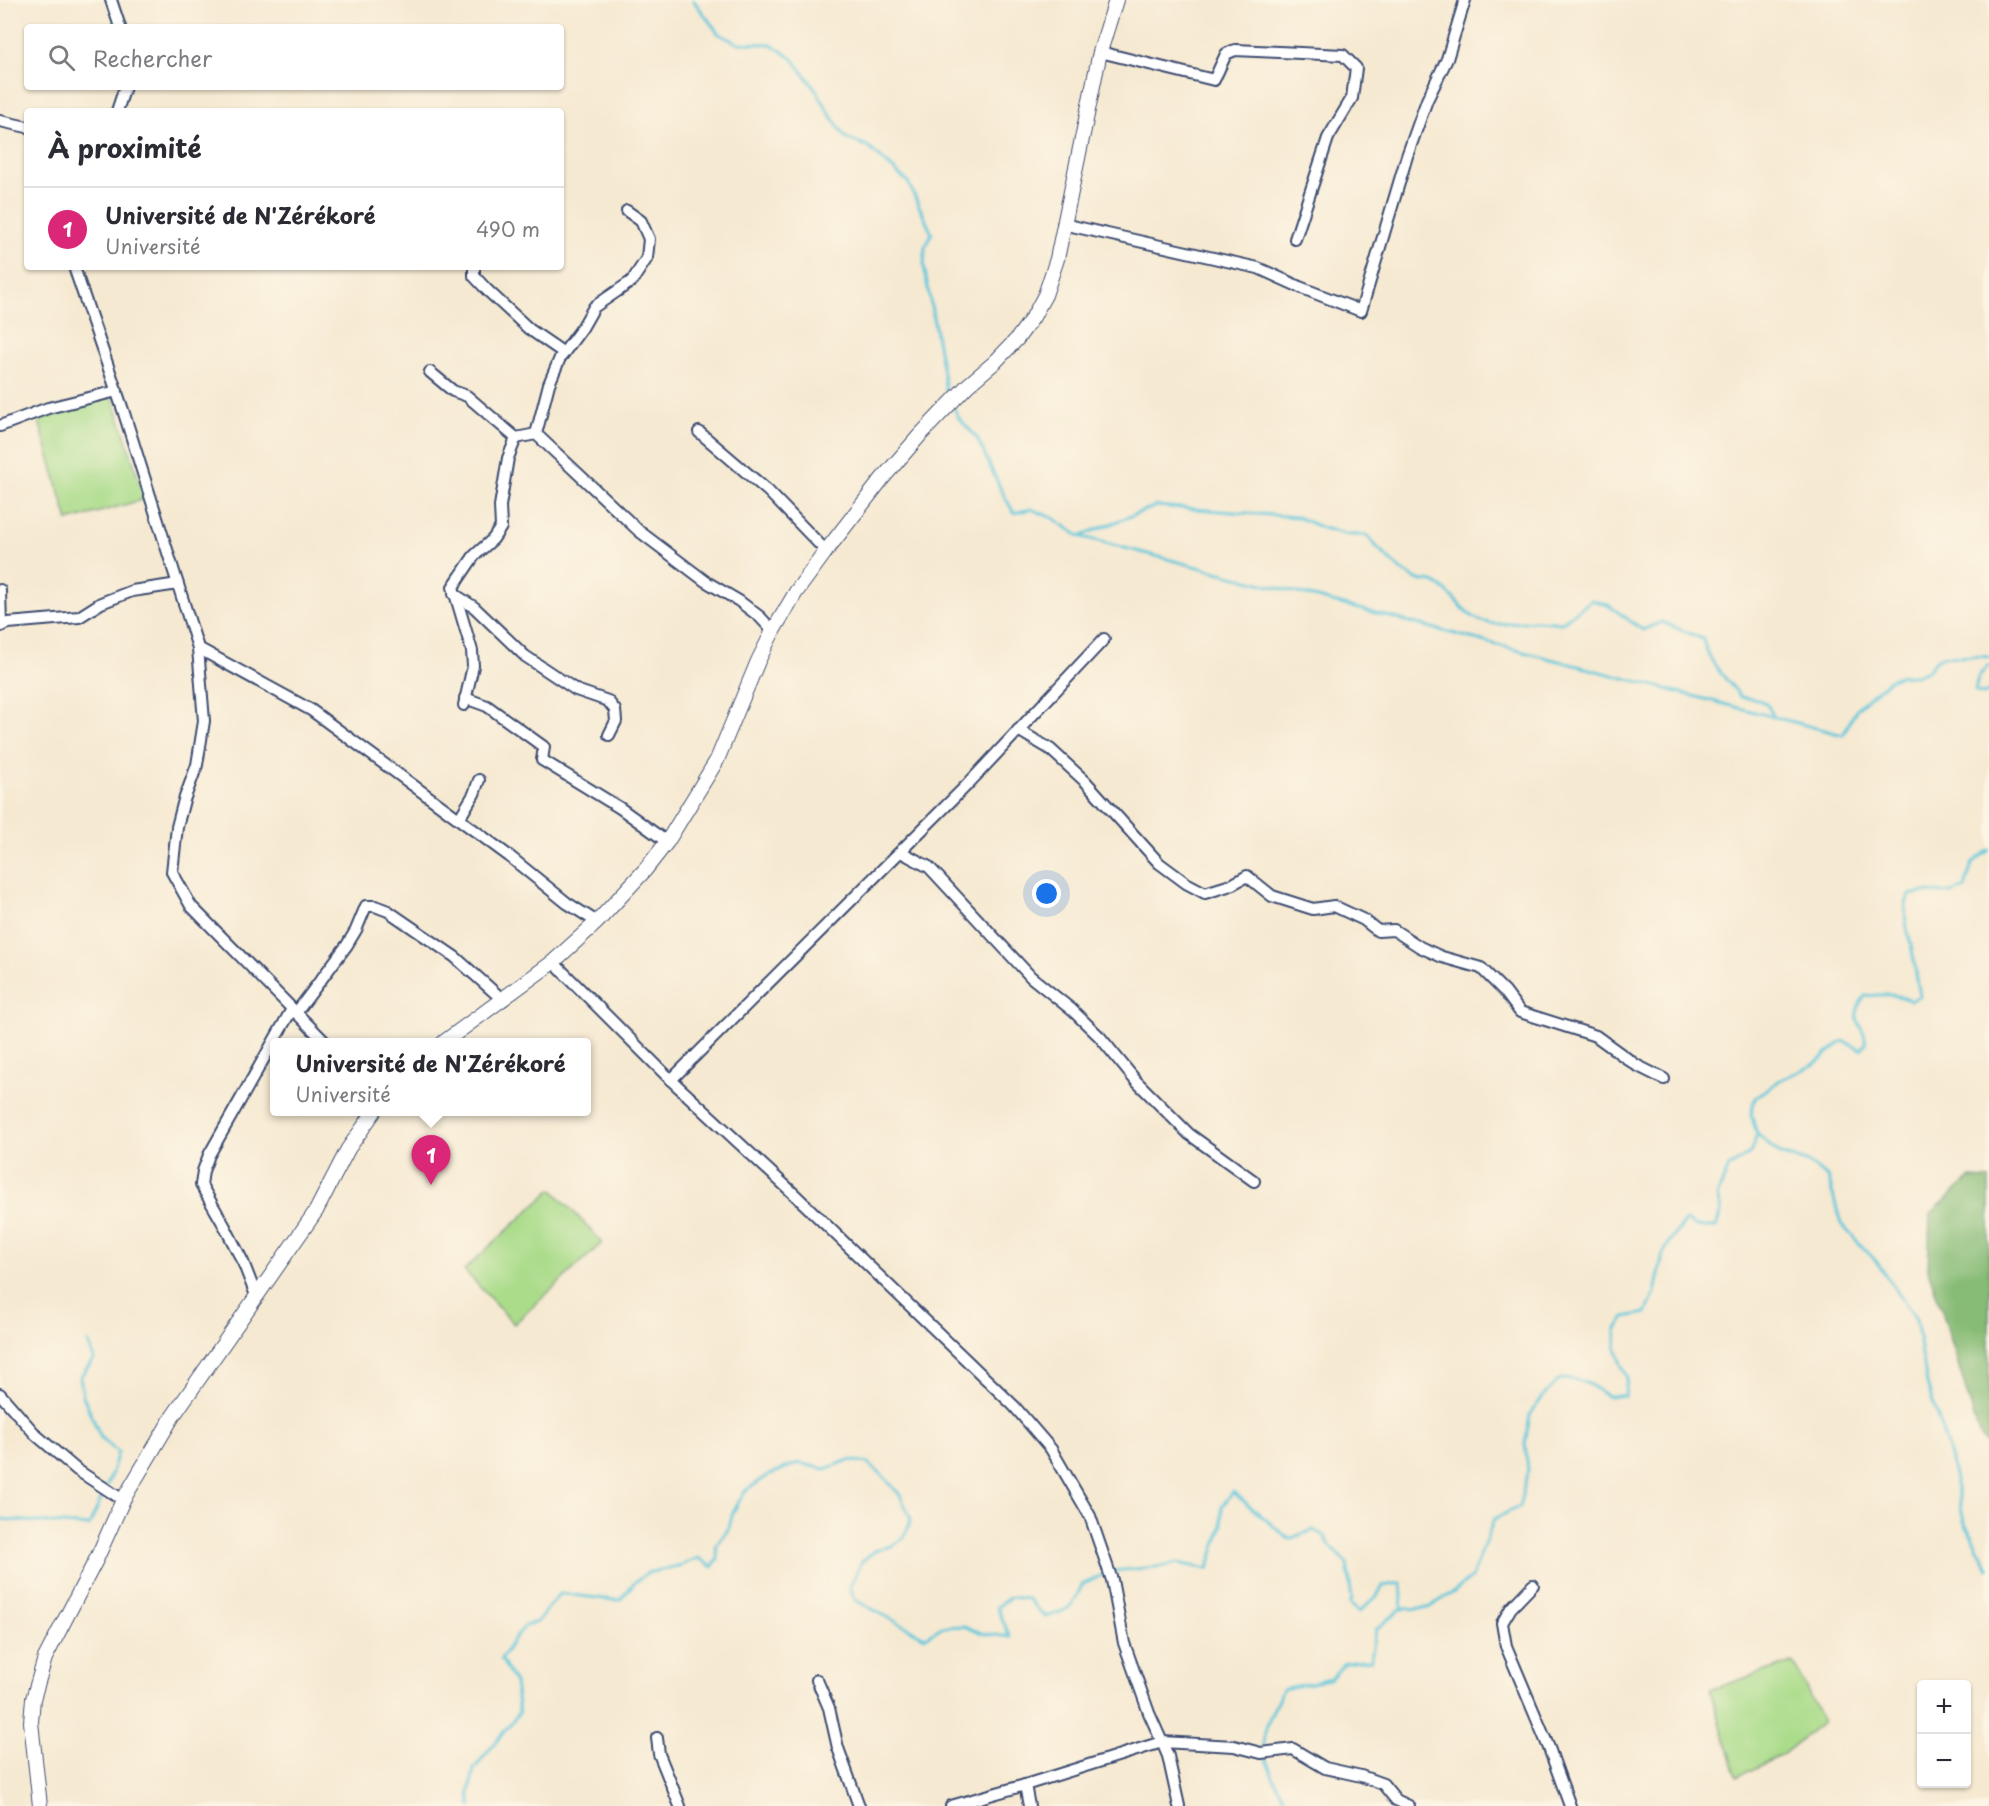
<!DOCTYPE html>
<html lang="fr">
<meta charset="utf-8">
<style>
:root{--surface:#fff;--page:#f2f2f3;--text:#2b2b33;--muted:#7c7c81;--line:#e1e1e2;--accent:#db2777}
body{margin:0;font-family:"Playpen Sans",sans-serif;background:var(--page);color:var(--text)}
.controls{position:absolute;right:18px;bottom:18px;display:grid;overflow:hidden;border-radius:6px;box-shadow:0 2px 4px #0004}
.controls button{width:54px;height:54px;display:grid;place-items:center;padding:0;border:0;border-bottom:2px solid var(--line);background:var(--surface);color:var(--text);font:30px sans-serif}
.you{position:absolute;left:1047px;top:894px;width:21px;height:21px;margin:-15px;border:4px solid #fff;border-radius:50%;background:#1a73e8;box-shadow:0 0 0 9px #1a73e833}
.badge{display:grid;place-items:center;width:39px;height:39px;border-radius:50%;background:var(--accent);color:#fff;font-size:20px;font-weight:700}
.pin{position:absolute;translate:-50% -50px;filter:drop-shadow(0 2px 3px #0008)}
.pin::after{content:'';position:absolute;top:32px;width:21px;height:18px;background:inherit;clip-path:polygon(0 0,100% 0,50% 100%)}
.popup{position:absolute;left:270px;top:1038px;width:321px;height:78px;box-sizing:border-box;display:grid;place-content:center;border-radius:6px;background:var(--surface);filter:drop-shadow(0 2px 4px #0005);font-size:20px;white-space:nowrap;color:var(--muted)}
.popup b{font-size:22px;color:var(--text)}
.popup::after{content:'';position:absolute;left:50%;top:100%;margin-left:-12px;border:12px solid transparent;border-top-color:var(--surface)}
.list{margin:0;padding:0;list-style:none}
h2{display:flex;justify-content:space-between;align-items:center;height:78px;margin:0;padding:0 24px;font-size:26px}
h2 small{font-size:20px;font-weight:400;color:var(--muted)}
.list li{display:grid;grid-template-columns:39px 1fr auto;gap:18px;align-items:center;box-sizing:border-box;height:84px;padding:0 24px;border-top:2px solid var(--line)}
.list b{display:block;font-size:22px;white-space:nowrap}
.list p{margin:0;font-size:20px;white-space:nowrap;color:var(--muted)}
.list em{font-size:20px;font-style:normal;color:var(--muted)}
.icon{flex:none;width:33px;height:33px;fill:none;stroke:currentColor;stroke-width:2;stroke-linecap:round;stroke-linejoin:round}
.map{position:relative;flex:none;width:1989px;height:1806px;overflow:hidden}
.search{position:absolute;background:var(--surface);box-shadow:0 2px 4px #0004;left:24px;top:24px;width:540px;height:66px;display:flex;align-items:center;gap:15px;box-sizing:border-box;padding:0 21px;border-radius:6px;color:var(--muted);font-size:22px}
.panel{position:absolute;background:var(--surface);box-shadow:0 2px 4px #0004;left:24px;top:108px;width:540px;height:162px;border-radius:6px}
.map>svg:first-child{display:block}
</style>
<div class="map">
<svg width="1989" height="1806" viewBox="0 0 1989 1806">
<rect width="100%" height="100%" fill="#fcf5e5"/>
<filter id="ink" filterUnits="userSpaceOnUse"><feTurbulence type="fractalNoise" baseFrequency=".0167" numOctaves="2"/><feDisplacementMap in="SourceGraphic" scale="12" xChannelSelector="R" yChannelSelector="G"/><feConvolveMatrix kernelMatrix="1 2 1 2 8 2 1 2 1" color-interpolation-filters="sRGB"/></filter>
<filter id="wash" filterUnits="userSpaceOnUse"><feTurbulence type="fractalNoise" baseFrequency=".008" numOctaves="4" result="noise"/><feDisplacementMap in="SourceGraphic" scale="24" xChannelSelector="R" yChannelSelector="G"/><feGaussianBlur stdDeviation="1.35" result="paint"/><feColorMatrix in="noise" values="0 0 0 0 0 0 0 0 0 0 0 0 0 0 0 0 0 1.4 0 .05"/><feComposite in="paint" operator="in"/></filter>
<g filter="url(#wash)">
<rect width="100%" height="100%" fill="#f6e9d1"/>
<!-- green -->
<g fill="#aadc8a" stroke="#628674" stroke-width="1.5">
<path d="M112 395 145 499 68 521 38 418Z"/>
<path d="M552 1189 601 1241V1244L514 1324 464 1270Z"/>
<path d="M1793 1662 1823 1722 1782 1755 1737 1777 1710 1690Z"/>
</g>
<!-- forest -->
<path fill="#87bc76" stroke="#51766a" stroke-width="1.5" d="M1970 1178 1989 1179V1446L1980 1437 1943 1314 1928 1270 1930 1214Z"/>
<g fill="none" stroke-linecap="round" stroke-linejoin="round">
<!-- stream -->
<g stroke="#5fc6db" stroke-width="3">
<path d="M693 0 719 34 737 43 771 44 793 59 817 91 829 113 846 138 867 146 908 182 932 234 925 247 924 266 946 390 950 399"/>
<path d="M954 408 958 417 977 438 1002 492 1014 513 1031 509 1053 518 1079 536 1843 735 1857 708 1889 680 1902 675 1916 676 1929 670 1935 661 1942 656C1958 658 1973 655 1989 657"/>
<path d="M1080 536 1156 506 1297 517 1323 528 1348 535H1366C1379 550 1400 573 1419 580 1425 582 1431 580 1437 584 1459 598 1465 622 1496 624 1510 625 1524 620 1538 621 1546 621 1553 622 1561 623L1592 600 1608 605 1643 630 1662 622 1703 639C1708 663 1726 678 1741 697 1758 701 1767 697 1773 717"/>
<path d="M1989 665C1980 672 1976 681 1975 691L1983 694 1989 692"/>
<path d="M1757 1134 1780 1154 1807 1162 1828 1177 1841 1224 1876 1261 1916 1319 1927 1384 1949 1452 1964 1521 1989 1569"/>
<path d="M0 1519 89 1526 110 1479 118 1452 101 1438 83 1396 80 1377 94 1359 88 1342"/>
<path d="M1112 1571 1166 1566 1177 1563 1208 1569 1222 1527V1506L1233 1492 1289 1539 1313 1530 1325 1536 1332 1549 1347 1563 1352 1599 1350 1604 1359 1612 1376 1597 1383 1586 1401 1583 1402 1596 1401 1609"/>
<path d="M471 1806 469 1794 474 1769 519 1713 515 1683 501 1659 514 1639 525 1626 537 1622 559 1594C579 1594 599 1600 620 1600L634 1583 647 1573 682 1565 698 1558 712 1567 718 1559 716 1546 729 1528 733 1512 745 1491 769 1475 798 1463 825 1469 849 1460 868 1463 885 1478 900 1495 911 1519 904 1538 891 1546 876 1550 862 1561 850 1587 855 1600 925 1637 942 1627 964 1626 981 1633 1010 1637 997 1607 1010 1597 1028 1599 1045 1617C1071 1609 1071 1610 1082 1585L1106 1573"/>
<path d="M1283 1806 1284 1799C1278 1785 1264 1762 1263 1747 1262 1731 1276 1704 1283 1689L1330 1679 1345 1663 1371 1660 1376 1629 1401 1609 1428 1608 1454 1592 1472 1577 1494 1519 1519 1507 1528 1470 1525 1444 1530 1415 1544 1395 1560 1379 1577 1380 1589 1384 1607 1396H1625L1627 1377 1620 1362 1616 1346V1330L1625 1317 1646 1313 1655 1293 1663 1254 1672 1238 1686 1221 1696 1227H1716L1721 1211 1717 1196 1729 1167 1750 1154 1757 1134 1751 1114 1755 1098 1780 1080 1813 1065 1843 1041 1861 1049 1866 1044C1864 1021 1847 1021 1865 996 1880 995 1897 992 1910 1001L1920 996C1917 981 1915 965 1912 950 1908 930 1901 914 1909 895L1925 892 1951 893 1965 888 1972 863 1989 850"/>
</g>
</g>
</g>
<g filter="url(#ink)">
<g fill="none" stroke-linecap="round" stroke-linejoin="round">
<!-- minor casing -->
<g stroke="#3c4b6f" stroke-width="14">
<g id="minor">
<path d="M111 0 120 27"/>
<path d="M1100 52 1214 80 1226 54 1235 50 1343 55 1356 68 1352 98 1328 138 1295 239"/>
<path d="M117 111 125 87"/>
<path d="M0 121 27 127"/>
<path d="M1063 224 1258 268 1302 288 1361 311 1407 156 1427 100 1447 59 1465 0"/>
<path d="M74 267 123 410 198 648 204 721 197 765 184 800 177 827 172 872 191 906 325 1042"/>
<path d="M474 267V276L487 290 529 329 564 353"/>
<path d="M430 372 453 391 467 396 516 438 536 434 639 531 705 581 739 601 760 617 773 631"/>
<path d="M0 426 48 408 117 391"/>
<path d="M699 432 768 491 826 551"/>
<path d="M536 434 549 384 560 358 582 328 594 307 632 281 647 258 649 239 641 221 627 211"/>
<path d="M0 590 1 626"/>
<path d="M454 594 474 607 525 656 576 690 608 701 615 710 616 721 609 735"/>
<path d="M0 626 8 623 79 617 101 603 132 591 178 584"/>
<path d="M198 648 311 710 509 856 567 903 597 922"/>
<path d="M465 698 487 706 544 747 542 760 620 808 667 842"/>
<path d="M464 705 473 666 472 651 453 587 474 556 493 539 501 527 500 506 508 458 516 438"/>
<path d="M1018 730 1050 749 1086 782 1159 863 1186 883 1205 893 1231 885 1247 876 1272 896 1313 909 1334 906 1364 920 1378 931 1394 930 1420 947 1442 957 1481 968 1505 992 1520 1012 1596 1036 1636 1065 1664 1079"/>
<path d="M459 819 474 794 479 780"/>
<path d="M901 852 929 867 1031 977 1072 1010 1100 1037 1136 1081 1189 1134 1254 1181"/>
<path d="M553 962 671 1080 793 1193 1014 1406 1051 1449 1090 1516 1112 1580 1124 1643 1149 1713 1162 1742 1025 1785 951 1806"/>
<path d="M296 1013 347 945 356 930 366 906H375L388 911 455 957 503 1000"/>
<path d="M671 1080 967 785 1104 639"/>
<path d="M257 1298 243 1262 224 1225 201 1185 203 1171 209 1155 292 1009"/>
<path d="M0 1394 36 1435 77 1470 123 1500"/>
<path d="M1533 1585 1511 1608 1502 1623 1506 1646 1549 1748 1570 1806"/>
<path d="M817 1680 829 1708 838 1748 859 1806"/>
<path d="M657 1738 659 1754 680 1806"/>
<path d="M1025 1785 1029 1806"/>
<path d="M1179 1806 1168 1756 1162 1742 1234 1746 1261 1753 1293 1749 1325 1768 1361 1776 1383 1784 1396 1800 1409 1806"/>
</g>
</g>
<!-- major casing -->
<g stroke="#3c4b6f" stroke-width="16">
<g id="major">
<path d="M444 1042 553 962 597 922 645 870 667 842 717 760 758 661 773 631 796 592 826 551 882 479 920 435 968 385 995 362 1017 339 1033 317 1045 295 1057 259 1100 52 1116 0"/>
<path d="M40 1806 31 1722 33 1699 45 1658 97 1558 123 1500 173 1416 316 1211 348 1149 374 1112"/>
</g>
</g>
<!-- minor -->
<use href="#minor" stroke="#fff" stroke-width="10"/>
<!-- major -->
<use href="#major" stroke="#fff" stroke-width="14"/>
</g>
</g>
</svg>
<div class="controls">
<button>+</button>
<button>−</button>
</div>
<div class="you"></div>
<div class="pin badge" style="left:431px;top:1185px">1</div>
<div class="popup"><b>Université de N'Zérékoré</b>Université</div>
<div class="search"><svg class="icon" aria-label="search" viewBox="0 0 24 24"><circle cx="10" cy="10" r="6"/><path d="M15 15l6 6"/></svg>Rechercher</div>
<section class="panel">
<h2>À proximité<small></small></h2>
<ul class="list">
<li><span class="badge">1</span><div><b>Université de N'Zérékoré</b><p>Université</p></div><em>490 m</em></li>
</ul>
</section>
</div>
